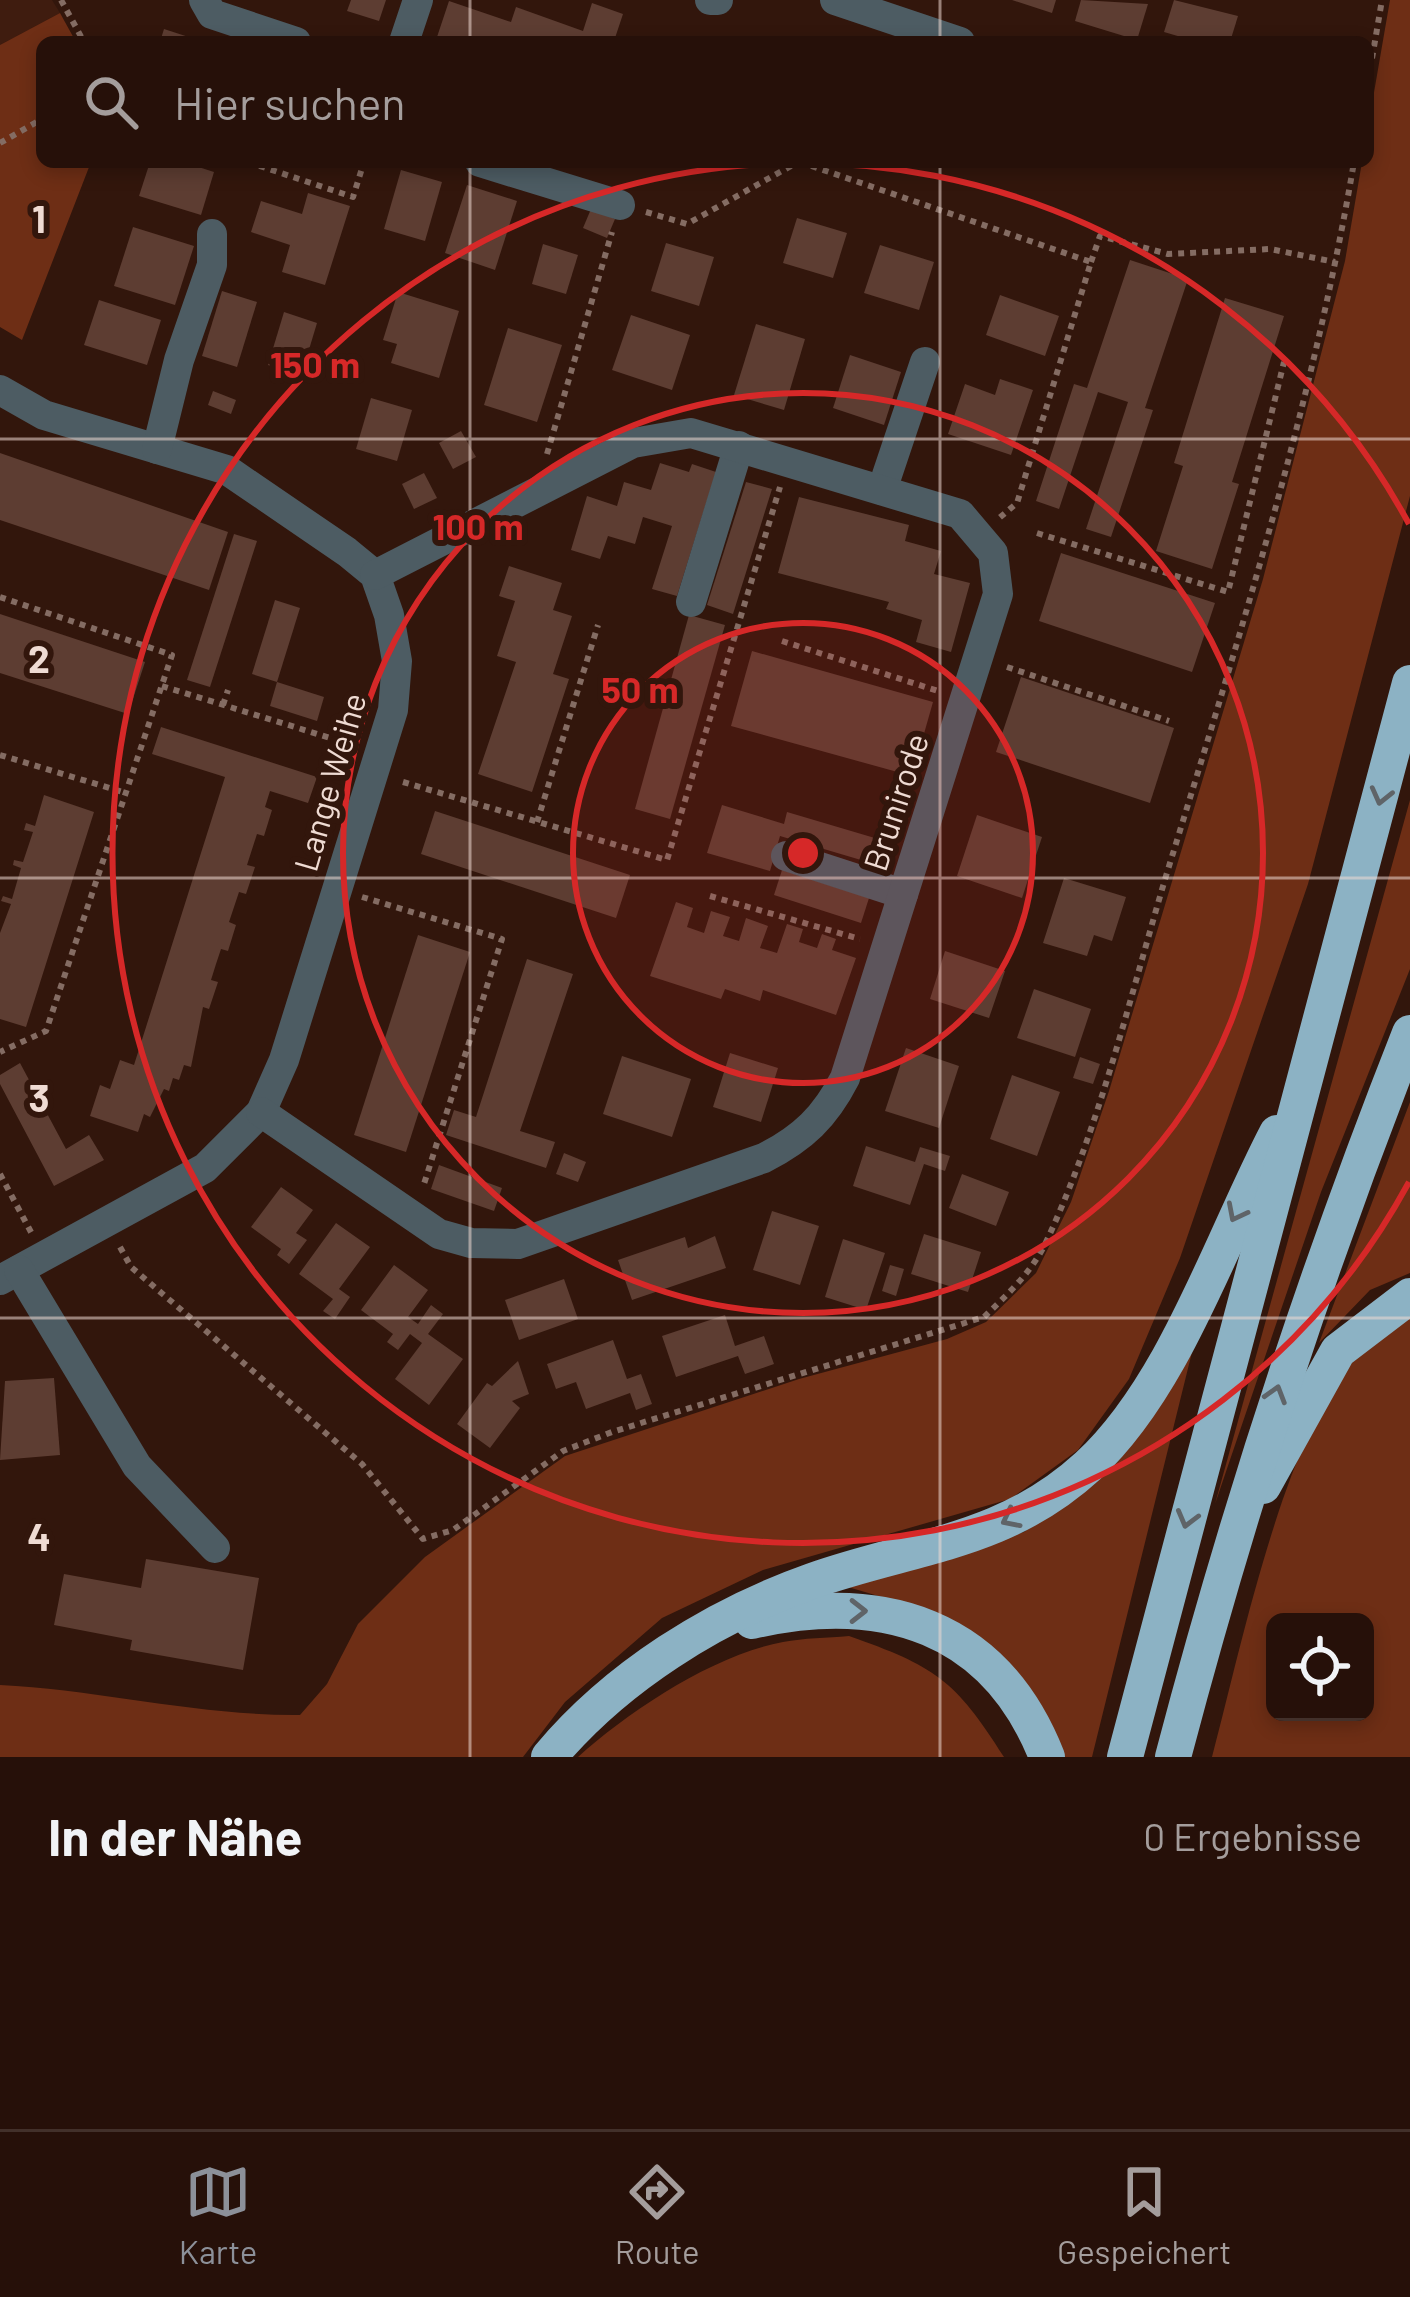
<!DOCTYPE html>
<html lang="de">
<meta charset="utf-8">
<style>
:root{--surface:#261009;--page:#2e1912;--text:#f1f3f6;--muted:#a49d9c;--line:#42302a;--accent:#8c9099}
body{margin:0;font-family:Barlow,sans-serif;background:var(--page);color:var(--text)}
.controls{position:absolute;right:36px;bottom:36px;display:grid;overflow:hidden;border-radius:18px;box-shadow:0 6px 18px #0003}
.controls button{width:108px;height:108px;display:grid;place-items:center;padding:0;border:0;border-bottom:3px solid var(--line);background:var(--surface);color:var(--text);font:60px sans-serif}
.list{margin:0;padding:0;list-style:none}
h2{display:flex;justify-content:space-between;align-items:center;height:156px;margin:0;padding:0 48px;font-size:51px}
h2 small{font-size:39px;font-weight:400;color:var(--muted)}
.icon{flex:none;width:66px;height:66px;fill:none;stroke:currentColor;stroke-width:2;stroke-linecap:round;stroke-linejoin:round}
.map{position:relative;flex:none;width:1410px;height:1757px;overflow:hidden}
.search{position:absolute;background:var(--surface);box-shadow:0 6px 18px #0003;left:36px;right:36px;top:36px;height:132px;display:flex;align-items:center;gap:30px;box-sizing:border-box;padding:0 42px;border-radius:18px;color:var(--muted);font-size:45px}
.sheet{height:372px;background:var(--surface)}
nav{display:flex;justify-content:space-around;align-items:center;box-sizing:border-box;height:168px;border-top:3px solid var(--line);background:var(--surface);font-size:33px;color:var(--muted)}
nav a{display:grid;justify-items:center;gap:6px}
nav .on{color:var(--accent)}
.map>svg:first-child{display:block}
</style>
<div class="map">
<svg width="1410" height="1757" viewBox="0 0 1410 1757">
<rect width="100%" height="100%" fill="#32160c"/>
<!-- built -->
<path fill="#3f1c0f" d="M0 0H52L60 13 0 45Z"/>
<!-- green -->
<g fill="#6e2e15" fill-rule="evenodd">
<path d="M1390 0H1410V496L1308 884 1180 1258 1129 1379 1078 1450 1010 1499 763 1570 662 1618 565 1702 523 1757H0V1685C101 1690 199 1716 300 1715L327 1684 358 1624 425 1557 565 1456 799 1379 947 1339 986 1322 1036 1273 1071 1202 1109 1091 1263 579 1345 261 1362 162H1368V127Z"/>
<path d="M60 13 76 42H42V162H91L22 340 0 327V45Z"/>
<path d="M1410 800V969L1321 1192 1215 1504Z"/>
<path d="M1410 1102V1273L1370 1290 1319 1343Z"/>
<path d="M1410 1310V1757H1212C1243 1640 1283 1440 1359 1349 1372 1333 1393 1322 1410 1310ZM1275 1622H1365V1712H1275Z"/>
<path d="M1195 1340 1092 1757H1064L929 1611 848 1587 1024 1532 1076 1495Z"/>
<path d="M849 1636C934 1666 955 1679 1004 1757H578C629 1711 713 1655 783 1642 804 1638 827 1638 849 1636Z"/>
</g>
<!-- building -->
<g fill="#5d3d32">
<path d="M351 0H386L379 21 347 11Z"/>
<path d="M1012 0H1056L1052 13Z"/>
<path d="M1081 0 1148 4 1137 40 1075 21Z"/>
<path d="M1174 0 1238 16 1230 42H1198L1164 32Z"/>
<path d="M449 1 511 22 516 7 583 31 592 3 623 14 615 38 624 42H442L436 40Z"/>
<path d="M164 29 201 41V42H160Z"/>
<path d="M150 162H183L214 172 201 215 139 196Z"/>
<path d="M401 170 442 182 425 241 384 229Z"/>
<path d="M467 185 517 201 495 270 445 253Z"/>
<path d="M308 193 350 206 325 285 282 272 290 245 251 232 261 201 302 214Z"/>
<path d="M591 209 615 219 607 238 583 228Z"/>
<path d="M797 218 847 233 833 278 783 263Z"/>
<path d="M133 227 194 246 175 305 114 286Z"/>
<path d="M666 243 714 257 699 306 651 291Z"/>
<path d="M543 244 578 255 566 294 532 284Z"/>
<path d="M880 245 934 262 919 310 864 293Z"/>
<path d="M1130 260 1188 279 1145 408 1153 410 1111 537 1086 529 1128 402 1098 392 1059 509 1036 501 1074 384 1087 388Z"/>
<path d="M222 291 257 302 237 367 202 356Z"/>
<path d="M398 292 459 311 439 378 391 363 397 344 383 340Z"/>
<path d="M1000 295 1059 316 1045 356 986 335Z"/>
<path d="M1225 298 1284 316 1232 482 1239 484 1212 569 1156 551 1183 466 1174 463Z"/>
<path d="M99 300 161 320 147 365 84 345Z"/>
<path d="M284 312 317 323 301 376 268 365Z"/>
<path d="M631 315 690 335 672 390 612 370Z"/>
<path d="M756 324 805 339 784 410 734 395Z"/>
<path d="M508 328 562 345 537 422 484 405Z"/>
<path d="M850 355 901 372 884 425 833 408Z"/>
<path d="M1000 379 1033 390 1011 455 948 434 965 384 995 395Z"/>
<path d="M213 391 236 400 231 414 208 405Z"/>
<path d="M371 398 412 410 397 461 356 449Z"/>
<path d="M461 431 476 457 453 469 439 443Z"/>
<path d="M0 453 228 532 209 590 0 520Z"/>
<path d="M660 463 689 472 692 464 716 472 677 596 652 589 672 526 643 517 635 544 608 536 600 559 571 550 587 496 617 506 624 482 651 490Z"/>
<path d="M424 473 437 498 414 509 402 484Z"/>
<path d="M746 482 772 489 733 614 707 605Z"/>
<path d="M799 497 909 525 905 541 941 551 934 574 970 583 951 652 916 642 922 620 886 609 889 602 778 573Z"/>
<path d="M234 534 257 541 210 687 187 680Z"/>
<path d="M1061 553 1215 603 1192 672 1039 621Z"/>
<path d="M509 566 562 583 553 610 572 616 553 674 569 679 532 792 478 774 516 662 497 656 515 601 499 596Z"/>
<path d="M275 600 300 608 277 682 252 674Z"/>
<path d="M0 614 145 662 128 714 0 673Z"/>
<path d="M689 615 725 625 670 819 635 809Z"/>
<path d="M752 651 933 702 912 776 731 726Z"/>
<path d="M1021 677 1174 728 1150 803 996 752Z"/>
<path d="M277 682 324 697 317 721 270 706Z"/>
<path d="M161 727 317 777 308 803 270 791 265 807 272 810 264 836 257 834 247 865 255 867 246 894 239 892 229 922 236 925 228 951 221 949 216 964 211 980 218 982 209 1009 203 1007 191 1067 184 1065 179 1080 173 1078 169 1091 164 1089 150 1117 144 1114 138 1132 90 1116 100 1085 110 1089 120 1060 134 1065 225 777 152 754Z"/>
<path d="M44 795 94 812 26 1027 0 1019V933L11 904 1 901 3 896 12 899 21 868 13 865 14 860 23 862 33 832 24 830 26 823 35 826Z"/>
<path d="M722 805 784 824 787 812 895 844 888 868 780 836 770 871 707 853Z"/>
<path d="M435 811 630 875 616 918 421 854Z"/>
<path d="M977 815 1042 837 1022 898 957 876Z"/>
<path d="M782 870 869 898 861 923 774 895Z"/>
<path d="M1064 878 1126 897 1112 941 1094 935 1087 956 1043 943Z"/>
<path d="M676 902 693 908 687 927 704 933 711 911 730 917 723 936 739 941 746 918 768 926 760 948 777 953 787 924 803 929 799 942 817 948 822 934 836 939 832 950 856 958 836 1015 763 990 760 1001 725 989 721 999 650 976Z"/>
<path d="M418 935 470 952 406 1152 354 1135Z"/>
<path d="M945 951 1005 971 989 1018 930 999Z"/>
<path d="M527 959 573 974 520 1131 555 1142 546 1168 446 1135 454 1110 476 1117Z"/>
<path d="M1034 989 1091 1009 1075 1057 1017 1038Z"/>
<path d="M906 1048 959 1066 939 1128 885 1111Z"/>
<path d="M730 1053 778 1068 761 1122 713 1107Z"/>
<path d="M622 1056 691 1079 672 1137 603 1114Z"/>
<path d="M1080 1057 1100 1064 1093 1084 1073 1078Z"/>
<path d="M20 1063 66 1149 89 1135 104 1160 54 1186 0 1084V1075Z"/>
<path d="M1012 1075 1060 1092 1037 1156 990 1139Z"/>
<path d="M866 1146 915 1162 920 1147 950 1156 945 1171 924 1164 910 1205 853 1186Z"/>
<path d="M564 1153 586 1162 578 1182 556 1174Z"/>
<path d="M439 1165 502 1188 494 1211 431 1189Z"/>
<path d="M962 1174 1009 1192 996 1226 949 1208Z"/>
<path d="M281 1187 313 1210 296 1233 307 1240 289 1264 277 1255 281 1249 251 1227Z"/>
<path d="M772 1211 819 1226 800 1285 753 1270Z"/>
<path d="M336 1223 370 1247 339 1289 350 1297 335 1319 323 1311 333 1299 299 1274Z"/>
<path d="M924 1234 981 1252 968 1292 911 1274Z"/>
<path d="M715 1236 726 1268 632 1300 618 1260 685 1237 688 1248Z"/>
<path d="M843 1239 885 1253 866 1310 825 1297Z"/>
<path d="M394 1265 428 1290 408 1317 418 1324 431 1305 443 1314 428 1334 463 1359 429 1405 395 1379 422 1343 410 1334 398 1350 387 1342 393 1334 361 1310Z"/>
<path d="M890 1265 904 1269 896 1296 882 1291Z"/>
<path d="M564 1279 578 1319 519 1340 505 1300Z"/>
<path d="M725 1315 735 1346 764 1336 774 1364 745 1374 738 1356 676 1377 662 1336Z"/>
<path d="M613 1340 627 1379 641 1374 652 1404 636 1410 630 1393 586 1409 576 1382 556 1389 547 1364Z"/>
<path d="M518 1361 529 1394 512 1401 520 1408 490 1448 457 1424 487 1383 492 1386Z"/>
<path d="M54 1378 60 1455 0 1460 5 1381Z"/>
<path d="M146 1559 259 1578 243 1670 130 1650 132 1640 54 1625 64 1574 141 1588Z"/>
</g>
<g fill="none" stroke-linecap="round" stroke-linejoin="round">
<!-- path -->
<g stroke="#846c63" stroke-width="6" stroke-dasharray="6 6" stroke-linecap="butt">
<path d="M61 0 84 42"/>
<path d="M1368 82 1382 0"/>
<path d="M0 143 42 119"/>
<path d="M248 162 353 197 364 162"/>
<path d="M800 162 1091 262 1017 503 998 519"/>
<path d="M646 212 687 224 798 162"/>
<path d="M1091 262 1100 236 1168 254 1270 249 1335 262"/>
<path d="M547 454 612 232"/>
<path d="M1037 533 1228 592 1284 362"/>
<path d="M0 597 172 655 46 1031 0 1052"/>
<path d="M782 641 938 691"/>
<path d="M1007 667 1169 721"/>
<path d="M162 686 353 745"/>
<path d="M223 705 228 690"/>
<path d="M0 755 126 793"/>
<path d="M403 782 667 860 780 487"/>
<path d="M537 822 598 625"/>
<path d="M710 896 860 939"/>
<path d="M362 897 502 939 423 1187"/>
<path d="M0 1174 32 1234"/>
<path d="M120 1247 131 1267 362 1464 423 1539 453 1530 563 1451 612 1432 984 1317C1008 1294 1033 1271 1047 1240 1100 1126 1130 997 1166 876 1238 642 1313 404 1354 162"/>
</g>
<!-- minor -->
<g stroke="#4d5c63" stroke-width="30">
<path d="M204 0 212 14 296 42"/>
<path d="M710 0H718"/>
<path d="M835 0 960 42"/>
<path d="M404 42 418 0"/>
<path d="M480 162 620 205"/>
<path d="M0 390 44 415 227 470 347 552 375 575 389 615 397 661 393 710 284 1060 261 1112 205 1168 0 1280"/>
<path d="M157 449 179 360 212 265V234"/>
<path d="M882 490 925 362"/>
<path d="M691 602 739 446"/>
<path d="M786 856 903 894"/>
<path d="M261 1112 439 1234 471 1243 518 1244 764 1158C803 1138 825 1117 845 1078L998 594 993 553 960 514 691 433 633 443 375 575"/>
<path d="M19 1270 137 1466 215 1548"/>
</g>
<!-- highway -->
<g stroke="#8cb2c4" stroke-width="36">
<path d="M1263 1486 1338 1351 1410 1296"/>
<path d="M752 1621C883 1591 995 1625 1047 1757"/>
<path d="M549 1757C616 1677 713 1616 812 1581 913 1545 1003 1544 1088 1466 1175 1386 1222 1238 1277 1133"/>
<path d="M1125 1757 1410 683"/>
<path d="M1173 1757C1238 1510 1316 1271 1410 1033"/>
</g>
</g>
<!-- one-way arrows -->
<defs><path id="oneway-chevron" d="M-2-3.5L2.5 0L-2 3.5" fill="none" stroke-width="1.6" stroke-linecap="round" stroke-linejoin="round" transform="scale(3)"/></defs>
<g stroke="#5f6468">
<use href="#oneway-chevron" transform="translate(1381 796) rotate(104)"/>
<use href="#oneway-chevron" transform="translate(1236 1213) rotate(117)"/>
<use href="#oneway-chevron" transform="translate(1276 1394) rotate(-73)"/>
<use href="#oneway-chevron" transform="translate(1010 1519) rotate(153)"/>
<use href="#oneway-chevron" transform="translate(1187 1519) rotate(105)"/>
<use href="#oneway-chevron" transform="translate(858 1611)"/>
</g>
<!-- grid -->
<path fill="none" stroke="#efdbd3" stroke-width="3" stroke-opacity="0.55" d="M470 0V42M940 0V42M470 162V1757M940 162V1757M0 439H1410M0 878H1410M0 1318H1410"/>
<!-- distance rings -->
<circle cx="803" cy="853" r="230" fill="#d62828" fill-opacity=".12"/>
<g fill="none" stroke="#d62828" stroke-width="6">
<circle cx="803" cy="853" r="230"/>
<circle cx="803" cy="853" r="460"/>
<path d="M1409 1182A690 690 0 1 1 1409 524"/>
</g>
<g text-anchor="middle" stroke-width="12" stroke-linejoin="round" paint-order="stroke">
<!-- street labels -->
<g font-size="33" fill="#efdbd3" stroke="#32160c">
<text transform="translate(330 782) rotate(-74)" y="12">Lange Weihe</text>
<text transform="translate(896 802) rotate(-72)" y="12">Brunirode</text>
</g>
</g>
<g font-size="39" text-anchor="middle" font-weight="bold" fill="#efdbd3" stroke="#32160c" stroke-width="12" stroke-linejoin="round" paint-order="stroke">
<text x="39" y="233">1</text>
<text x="39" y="673">2</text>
<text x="39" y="1112">3</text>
<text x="39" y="1551">4</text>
</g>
<circle cx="803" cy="853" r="18" fill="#d62828" stroke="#32160c" stroke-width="6"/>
<g font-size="36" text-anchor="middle" font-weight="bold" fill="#d62828" stroke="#32160c" stroke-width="12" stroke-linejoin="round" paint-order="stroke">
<text x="315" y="378">150 m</text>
<text x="478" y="540">100 m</text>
<text x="640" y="703">50 m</text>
</g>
</svg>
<div class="controls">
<button><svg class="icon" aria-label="locate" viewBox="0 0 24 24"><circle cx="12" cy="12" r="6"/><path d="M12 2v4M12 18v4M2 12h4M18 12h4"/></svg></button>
</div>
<div class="search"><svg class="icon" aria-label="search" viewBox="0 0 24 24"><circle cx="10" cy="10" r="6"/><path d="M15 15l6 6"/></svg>Hier suchen</div>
</div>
<section class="sheet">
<h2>In der Nähe<small>0 Ergebnisse</small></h2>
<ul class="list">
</ul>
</section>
<nav>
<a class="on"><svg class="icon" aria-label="map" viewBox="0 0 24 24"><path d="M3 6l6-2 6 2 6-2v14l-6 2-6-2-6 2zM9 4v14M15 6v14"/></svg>Karte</a>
<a><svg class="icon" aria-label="directions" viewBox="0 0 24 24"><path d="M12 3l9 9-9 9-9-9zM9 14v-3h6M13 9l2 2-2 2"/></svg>Route</a>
<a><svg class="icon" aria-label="saved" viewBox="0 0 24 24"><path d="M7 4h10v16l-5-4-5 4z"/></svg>Gespeichert</a>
</nav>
